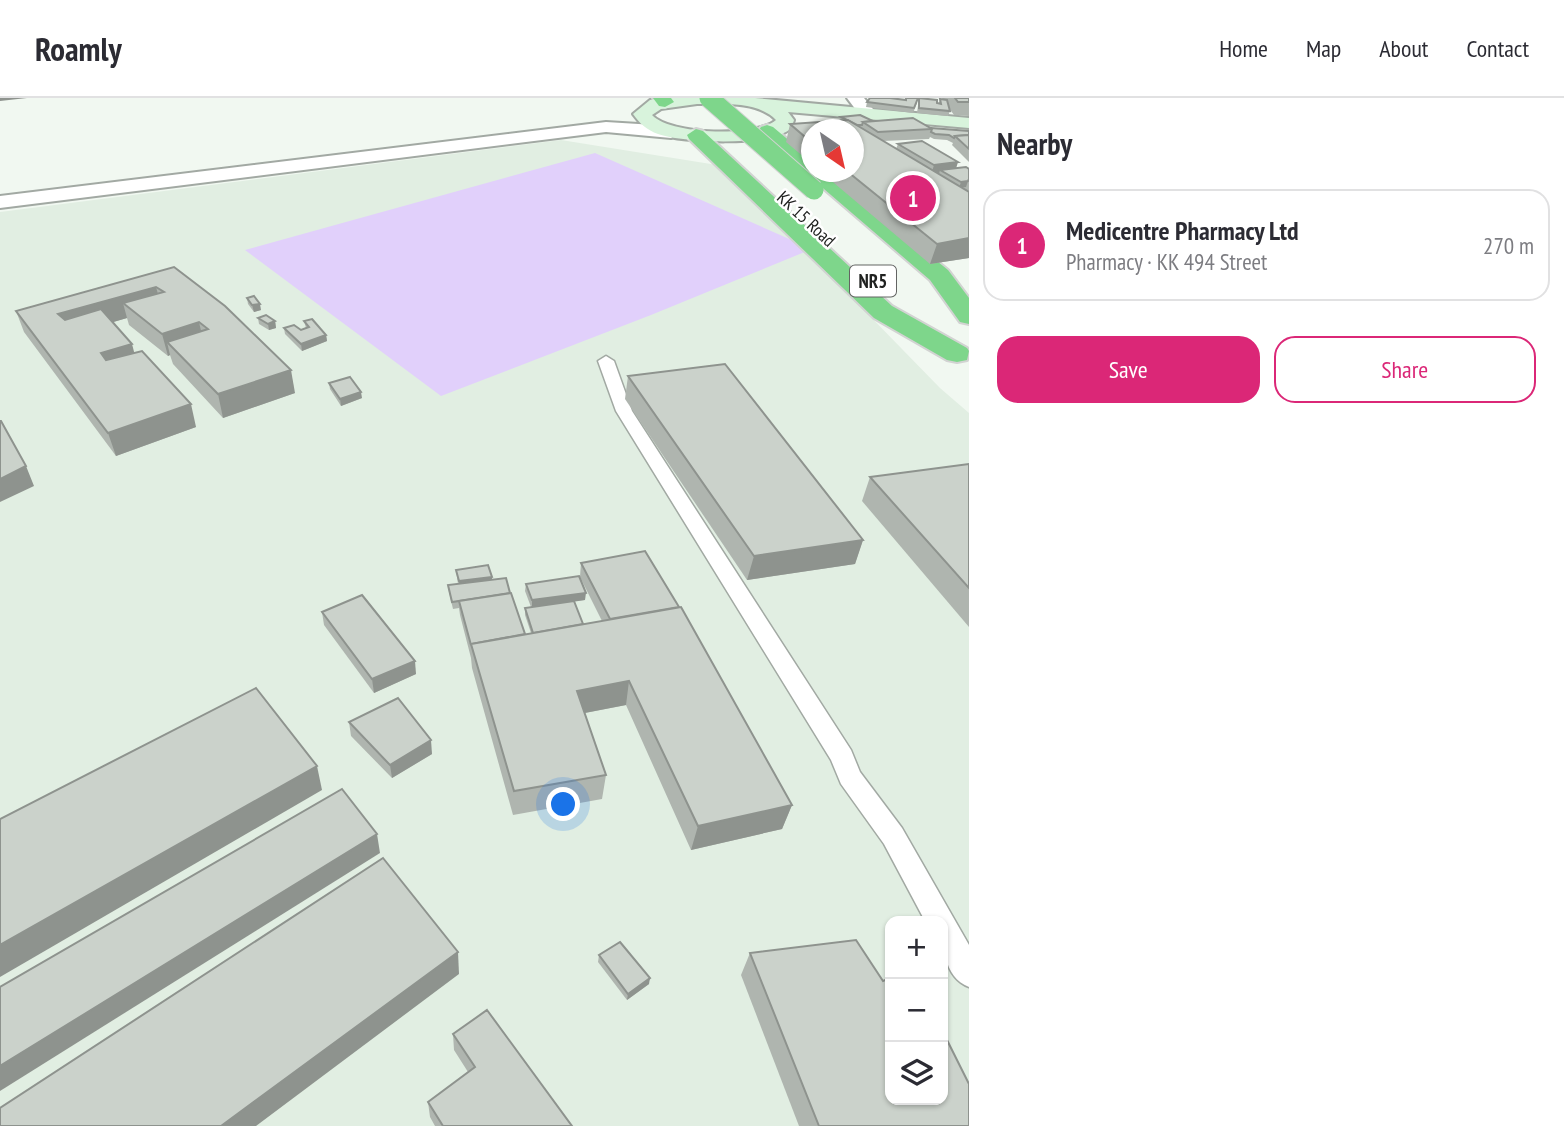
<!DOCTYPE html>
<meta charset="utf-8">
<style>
:root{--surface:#fff;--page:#f7f7f7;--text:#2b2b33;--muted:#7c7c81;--line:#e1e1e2;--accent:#db2777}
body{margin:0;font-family:"PT Sans Narrow",sans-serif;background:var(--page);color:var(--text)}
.controls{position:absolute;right:21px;bottom:21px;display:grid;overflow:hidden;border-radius:14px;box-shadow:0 2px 5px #0004}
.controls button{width:63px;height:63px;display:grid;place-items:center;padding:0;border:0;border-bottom:2px solid var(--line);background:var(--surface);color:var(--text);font:35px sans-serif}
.compass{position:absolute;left:801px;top:21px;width:63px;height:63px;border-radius:50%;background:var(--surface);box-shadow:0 2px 5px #0004;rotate:146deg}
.you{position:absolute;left:564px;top:707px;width:24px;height:24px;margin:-18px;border:5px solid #fff;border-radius:50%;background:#1a73e8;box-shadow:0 0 0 10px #1a73e833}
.badge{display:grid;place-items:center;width:46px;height:46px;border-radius:50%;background:var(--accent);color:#fff;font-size:23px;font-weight:700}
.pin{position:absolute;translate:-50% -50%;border:4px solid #fff;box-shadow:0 2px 7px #0006}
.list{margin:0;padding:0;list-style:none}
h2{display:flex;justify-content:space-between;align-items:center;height:91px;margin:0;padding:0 28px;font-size:30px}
h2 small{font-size:23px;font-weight:400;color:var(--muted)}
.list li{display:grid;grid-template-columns:46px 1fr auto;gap:21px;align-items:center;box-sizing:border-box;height:112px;margin:0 14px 14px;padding:0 14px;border:2px solid var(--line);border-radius:21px}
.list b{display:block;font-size:26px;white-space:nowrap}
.list p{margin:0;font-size:23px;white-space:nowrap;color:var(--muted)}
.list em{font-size:23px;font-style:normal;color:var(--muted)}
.actions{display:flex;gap:14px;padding:21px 28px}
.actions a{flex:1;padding:16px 0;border:2px solid var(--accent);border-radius:21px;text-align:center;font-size:24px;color:var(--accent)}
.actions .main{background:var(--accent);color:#fff}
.icon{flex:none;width:38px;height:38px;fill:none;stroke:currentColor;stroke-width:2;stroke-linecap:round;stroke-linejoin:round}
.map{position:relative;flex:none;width:969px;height:1028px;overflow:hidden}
header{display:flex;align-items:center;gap:42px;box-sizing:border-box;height:98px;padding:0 35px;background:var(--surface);border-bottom:2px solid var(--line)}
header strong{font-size:33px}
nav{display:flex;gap:38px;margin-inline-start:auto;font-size:24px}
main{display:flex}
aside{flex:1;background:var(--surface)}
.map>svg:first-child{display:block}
</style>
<header>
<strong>Roamly</strong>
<nav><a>Home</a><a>Map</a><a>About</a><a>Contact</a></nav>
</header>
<main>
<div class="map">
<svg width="969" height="1028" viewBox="0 0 969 1028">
<rect width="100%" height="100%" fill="#f1f8f1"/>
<!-- built -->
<path fill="#e1eee2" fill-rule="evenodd" d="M561 42 717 67 826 173 940 290 969 315V1028H0V114ZM890 823H943V1002H890Z"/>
<!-- green -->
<path fill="#e1d0fb" d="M595 55 812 151 651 217 441 298 245 152Z"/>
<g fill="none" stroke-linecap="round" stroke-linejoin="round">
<!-- lane casing -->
<g stroke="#a2a9a3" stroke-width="3">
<path id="lane" d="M606 258 614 263 632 313 851 652 860 674 902 730 969 847V889C943 879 943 847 943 823H925L884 746 841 686 831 662 616 313 598 263Z"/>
</g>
<!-- street casing -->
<g stroke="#a2a9a3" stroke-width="4">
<g id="street">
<path d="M847 0H864L877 16 874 20H862Z"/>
<path d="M606 24 671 28 680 34 671 40 606 34 0 110V98Z"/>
</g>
</g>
<!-- secondary casing -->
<g stroke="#a2a9a3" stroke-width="4">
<path id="secondary" d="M663 0H755L969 20V30L788 14 794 22C793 25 792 30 789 32 768 48 683 45 658 36 647 32 640 26 633 16L650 2ZM697 6C721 6 758 3 776 22 757 39 670 37 652 17L661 11Z"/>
</g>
<!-- highway casing -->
<g stroke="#d2d3d2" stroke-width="4">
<g id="highway">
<path d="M653 0H671L674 4 665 9 659 8Z"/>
<path d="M767 27 773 29 811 61V74H827L948 172 969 200V226L960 224 930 182 761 37 758 33 761 29Z"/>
<path d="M696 31 703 33 892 208 967 250 969 253 967 262 957 264 947 262 874 220 689 41 687 37Z"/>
</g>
</g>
<!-- lane -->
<use href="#lane" fill="#fff" fill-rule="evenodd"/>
<!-- street -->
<use href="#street" fill="#fff" fill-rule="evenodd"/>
<!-- secondary -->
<use href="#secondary" fill="#d8f3dc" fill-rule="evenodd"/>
<!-- highway -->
<use href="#highway" fill="#7ed68b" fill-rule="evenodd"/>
<!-- highway-bridge casing -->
<g stroke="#d2d3d2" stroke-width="21" stroke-linecap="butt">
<path id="highway-bridge" d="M709 0 814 92"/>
</g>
<!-- highway-bridge -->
<use href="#highway-bridge" stroke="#7ed68b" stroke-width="19"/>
</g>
<!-- wall -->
<g fill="#afb5af">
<path d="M906 0 917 5 913 15 866 9 867 4 905 2Z"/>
<path d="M919 0 939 5 940 1 943 2 942 0H969V18L954 17 949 10 950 13 948 18 917 15Z"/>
<path d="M841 19 931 30 969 33V64L952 47 953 45 947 42 934 41 930 39 929 41 883 43 896 51 898 46 956 70 969 71V160L930 166 821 74H853L811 32V65L786 44 790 26 840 23Z"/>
<path d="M174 169 295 295 223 320 173 266 170 257 168 258 129 227 127 220 113 224 134 255 196 329 116 358 24 234 16 213Z"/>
<path d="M247 200 261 212 254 214 248 206Z"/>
<path d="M258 220 275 223 276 230 269 232 259 226Z"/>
<path d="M304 223 326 237 327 243 302 253 285 236 284 230 301 232 306 230Z"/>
<path d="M628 278 863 442 855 466 747 482 625 301Z"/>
<path d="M329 285 362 300 341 308 330 291Z"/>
<path d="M969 366V529L862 403 870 379Z"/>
<path d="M581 465 792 707 782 731 691 752 626 607 585 615 606 677 602 701 513 717 472 570 471 560 460 517 459 510 453 511 449 494 448 487 458 486 456 472 492 479V482L510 495 525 536 531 535 525 517V510L531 509 525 493 526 486 585 502 574 503 583 526 602 523 580 479Z"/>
<path d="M322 514 416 576 374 595 324 527Z"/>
<path d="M349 624 432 656 392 680 351 638Z"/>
<path d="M750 855 969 1028H799L741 877Z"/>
<path d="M599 857 649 886 627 902 598 864Z"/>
<path d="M453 936 572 1028H435L430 1019 428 1004 468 974 454 952Z"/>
</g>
<!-- shaded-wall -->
<g fill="#8e938e">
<path d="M0 0H27L0 3Z"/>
<path d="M958 64 955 74 940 72 939 76 931 77 934 67Z"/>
<path d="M968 83 966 89 959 90 961 84Z"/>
<path d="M969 140V160L930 166 937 146Z"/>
<path d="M156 189 162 210 123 205 127 220 66 238 58 216Z"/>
<path d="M260 206 261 212 254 214 252 207Z"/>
<path d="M275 223 276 230 269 232 268 226Z"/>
<path d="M199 224 204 246 167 244 170 257 168 258 162 236Z"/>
<path d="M326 237 327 243 302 253 301 246Z"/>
<path d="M132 246 138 269 108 278 101 255Z"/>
<path d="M291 272 295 295 223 320 218 296Z"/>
<path d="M361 294 362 300 341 308 340 301Z"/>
<path d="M191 306 196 329 116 358 108 335Z"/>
<path d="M26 368 34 388 0 404V381Z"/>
<path d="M863 442 855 466 747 482 754 458Z"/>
<path d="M492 479V486L459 490V483Z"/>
<path d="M586 495 585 502 532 510V502Z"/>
<path d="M415 563 416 576 374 595 372 581Z"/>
<path d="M629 583 626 607 574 617 577 593Z"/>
<path d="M431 642 432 656 392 680 390 667Z"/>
<path d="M317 668 322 692 0 879V847Z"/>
<path d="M792 707 782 731 691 752 698 728Z"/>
<path d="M377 736 380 755 0 993V968Z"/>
<path d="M458 854 459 876 256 1028H221Z"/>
<path d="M650 880 649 886 627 902 628 896Z"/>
</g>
<!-- building -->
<g fill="#cbd2cb" stroke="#8e938e" stroke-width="2">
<path d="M870 0H890L906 2V0H918L914 10 867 4Z"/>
<path d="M919 0 937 2V5L941 6 940 1 947 2 950 13 919 10Z"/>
<path d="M955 0H969V4H958Z"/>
<path d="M860 17 873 23 863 24 862 27H857L841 19Z"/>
<path d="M913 20 932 31 878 34 863 24Z"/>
<path d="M848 22 969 94V140L937 146 848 74H853V32H811V44L790 26Z"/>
<path d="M931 30 969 33V37L955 38 954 40 949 37 935 36 931 34 932 31Z"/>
<path d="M969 37V51L955 38Z"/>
<path d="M922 43 958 64 934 67 898 46Z"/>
<path d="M966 69 969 71V81L968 83 961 84 940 72Z"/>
<path d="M174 169 225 208 291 272 218 296 167 244 208 231 199 224 162 236 123 205 164 194 156 189 58 216 65 222 101 211 132 246 101 255 106 262 142 253 191 306 108 335 16 213Z"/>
<path d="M254 198 260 206 252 207 247 200Z"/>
<path d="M266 217 275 223 268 226 258 220Z"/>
<path d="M312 221 326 237 301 246 284 230 294 227 301 232 309 229 304 223Z"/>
<path d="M725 266 863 442 754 458 628 278Z"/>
<path d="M350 279 361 294 340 301 329 285Z"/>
<path d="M0 323H1L26 368 0 381Z"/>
<path d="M969 366V490L870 379Z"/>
<path d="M645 453 679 509 610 521 581 465Z"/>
<path d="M488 467 492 479 459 483 456 472Z"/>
<path d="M579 478 586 495 532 502 526 486Z"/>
<path d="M506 480 510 495 452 504 448 487Z"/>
<path d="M511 495 525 536 471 546V547L459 503Z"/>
<path d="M362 497 415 563 372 581 322 514Z"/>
<path d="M574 503 583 526 533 535 525 510Z"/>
<path d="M681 509 792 707 698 728 629 583 577 593 606 677 514 693 471 546Z"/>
<path d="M256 590 317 668 0 847V721Z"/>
<path d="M398 600 431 642 390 667 349 624Z"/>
<path d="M342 691 377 736 0 968V889Z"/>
<path d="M383 760 458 854 221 1028H0V1010Z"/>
<path d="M856 842 883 883 890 880V1002H943V934L969 986V1028H819L750 855Z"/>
<path d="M620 844 650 880 628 896 599 857Z"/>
<path d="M487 912 572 1028H443L428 1004 475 969 453 936Z"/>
</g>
<g text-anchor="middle" stroke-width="5" stroke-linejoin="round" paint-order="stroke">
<!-- far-street labels -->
<g font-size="18" fill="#202220" stroke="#fff">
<text transform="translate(806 121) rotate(43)" y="6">KK 15 Road</text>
</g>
<!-- shield labels -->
<rect fill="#fff" stroke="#636463" stroke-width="2" x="850" y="167.5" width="46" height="31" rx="5"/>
<g font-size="19" font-weight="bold" fill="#202220">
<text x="873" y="190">NR5</text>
</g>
</g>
</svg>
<div class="controls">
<button>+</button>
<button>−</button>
<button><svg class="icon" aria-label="layers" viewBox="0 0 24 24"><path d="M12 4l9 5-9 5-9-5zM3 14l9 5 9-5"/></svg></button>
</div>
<svg class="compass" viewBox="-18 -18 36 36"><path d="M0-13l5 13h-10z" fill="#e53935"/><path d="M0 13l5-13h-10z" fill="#7c7c81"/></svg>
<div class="you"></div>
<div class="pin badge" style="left:913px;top:100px">1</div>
</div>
<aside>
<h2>Nearby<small></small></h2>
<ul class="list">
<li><span class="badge">1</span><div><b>Medicentre Pharmacy Ltd</b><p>Pharmacy · KK 494 Street</p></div><em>270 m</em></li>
</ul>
<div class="actions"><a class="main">Save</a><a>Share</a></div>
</aside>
</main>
